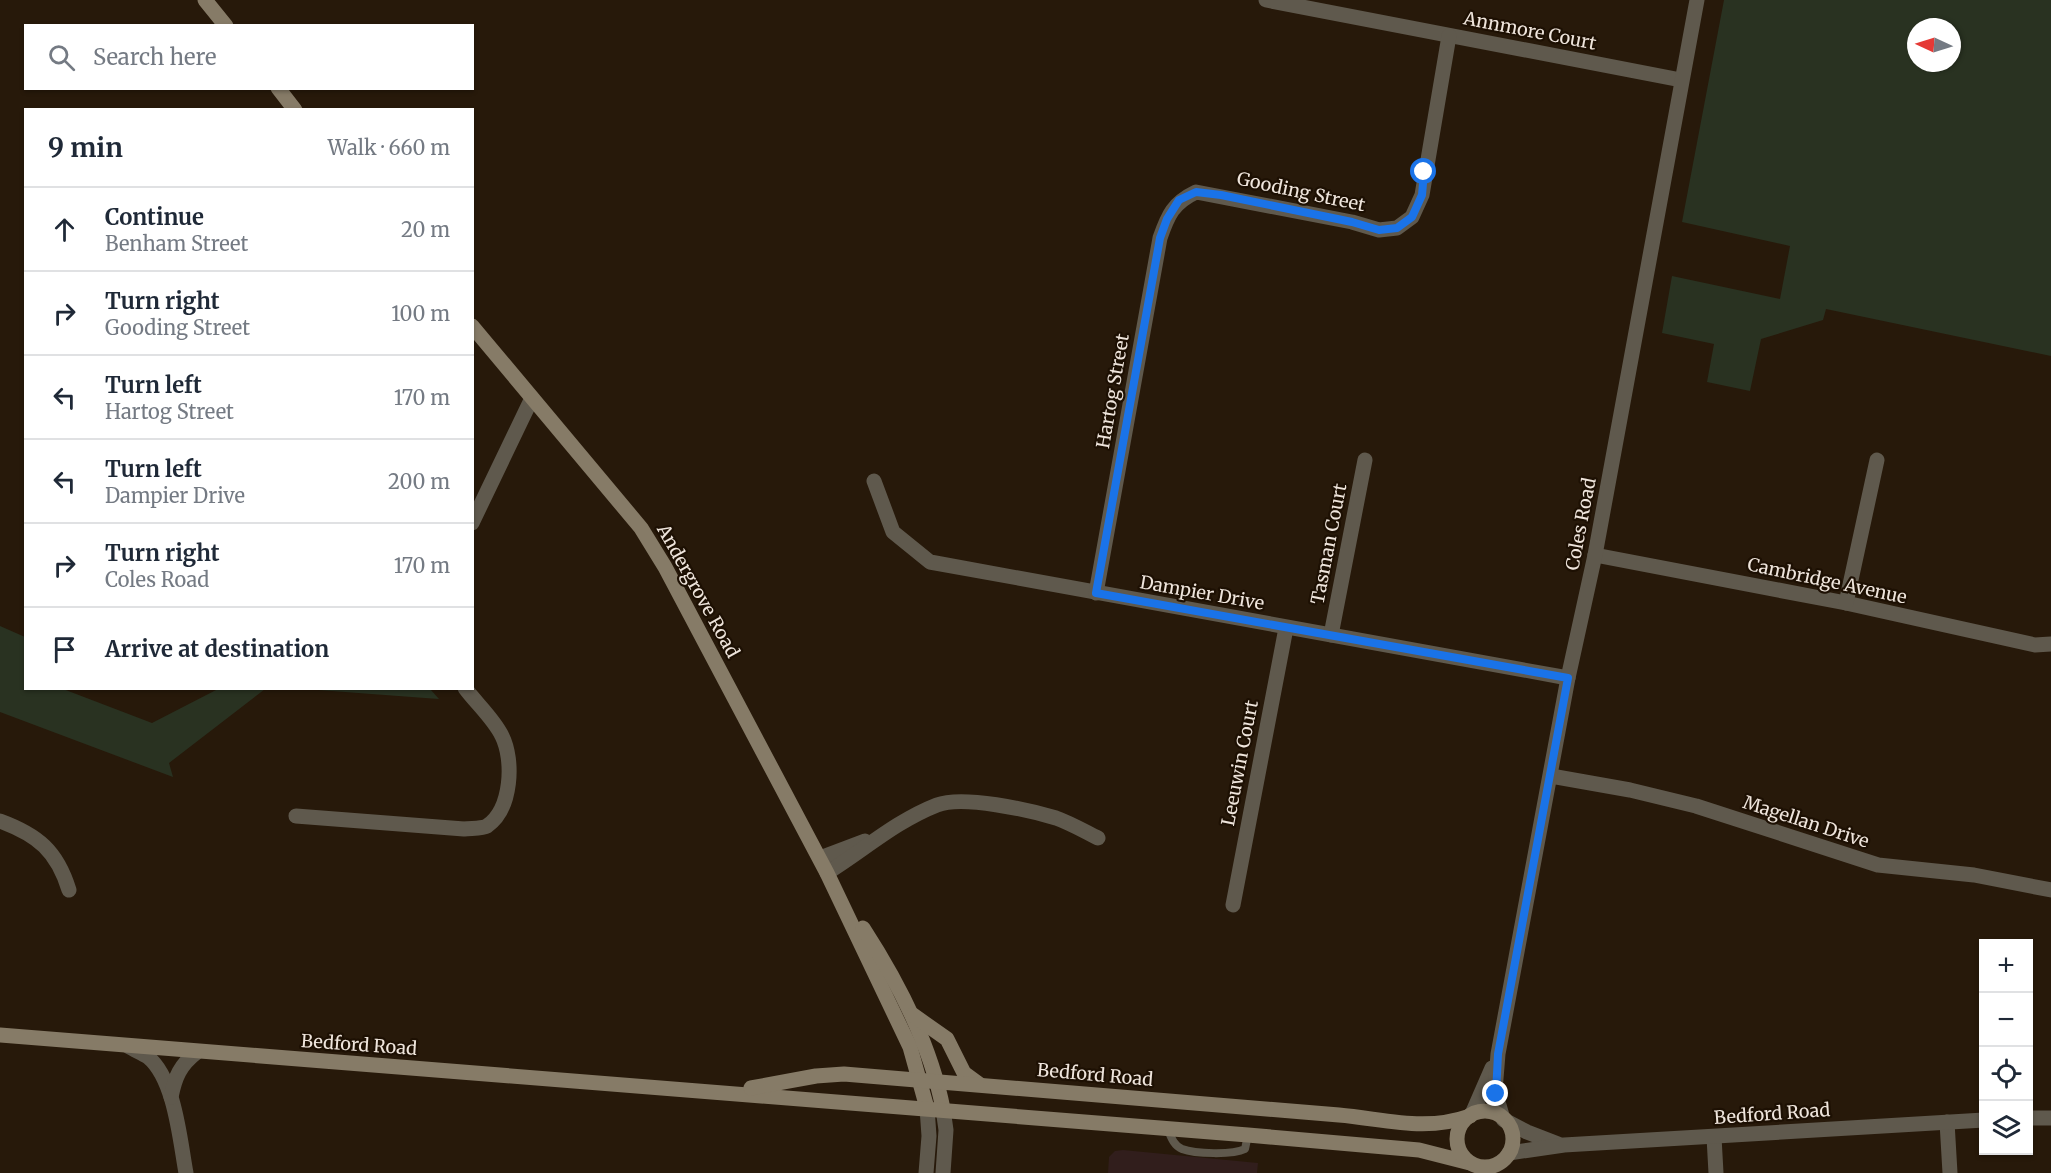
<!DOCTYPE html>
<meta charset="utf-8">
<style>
:root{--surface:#fff;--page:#f2f2f3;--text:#1f2937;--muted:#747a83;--line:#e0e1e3}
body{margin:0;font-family:Merriweather,serif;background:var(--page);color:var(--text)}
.controls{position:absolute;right:18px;bottom:18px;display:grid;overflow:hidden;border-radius:0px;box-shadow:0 2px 4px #0004}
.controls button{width:54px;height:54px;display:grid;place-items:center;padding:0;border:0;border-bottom:2px solid var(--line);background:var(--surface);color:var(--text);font:30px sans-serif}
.compass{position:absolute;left:1907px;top:18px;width:54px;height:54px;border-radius:50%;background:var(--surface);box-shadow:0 2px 4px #0004;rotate:274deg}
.stop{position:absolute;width:18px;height:18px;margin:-14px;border:4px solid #1a73e8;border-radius:50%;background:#fff}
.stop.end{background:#1a73e8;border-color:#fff;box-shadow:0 2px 6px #0008}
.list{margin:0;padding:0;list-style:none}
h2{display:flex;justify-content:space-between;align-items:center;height:78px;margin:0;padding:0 24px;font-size:26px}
h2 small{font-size:20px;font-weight:400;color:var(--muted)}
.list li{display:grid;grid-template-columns:39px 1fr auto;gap:18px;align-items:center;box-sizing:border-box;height:84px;padding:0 24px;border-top:2px solid var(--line)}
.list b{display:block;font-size:22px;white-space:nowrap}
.list p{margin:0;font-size:20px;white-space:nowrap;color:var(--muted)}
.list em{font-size:20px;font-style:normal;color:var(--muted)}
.icon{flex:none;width:33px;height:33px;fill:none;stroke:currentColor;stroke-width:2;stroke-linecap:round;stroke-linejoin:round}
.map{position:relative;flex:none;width:2051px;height:1173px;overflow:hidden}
.search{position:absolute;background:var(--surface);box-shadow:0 2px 4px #0004;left:24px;top:24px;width:450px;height:66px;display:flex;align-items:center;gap:15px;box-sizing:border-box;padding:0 21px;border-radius:0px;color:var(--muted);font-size:22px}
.panel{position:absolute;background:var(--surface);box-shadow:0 2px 4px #0004;left:24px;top:108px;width:450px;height:582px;border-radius:0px}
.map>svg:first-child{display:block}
</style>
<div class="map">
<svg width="2051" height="1173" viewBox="0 0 2051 1173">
<rect width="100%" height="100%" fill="#27190a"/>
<!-- commercial -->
<path fill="#311e1c" d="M1123 1150 1258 1163 1257 1173H1108L1109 1157 1115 1151Z"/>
<!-- green -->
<g fill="#293221" fill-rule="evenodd">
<path d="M1724 0H2051V356L1826 309 1823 320 1761 339 1750 391 1707 382 1714 344 1662 333 1672 276 1780 299 1790 246 1682 222ZM1916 27H1952V63H1916Z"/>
<path d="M0 626 25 637 26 688 63 689 152 723 218 689H265L169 763 173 777 0 712Z"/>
<path d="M305 689H430L439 699 425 698Z"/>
</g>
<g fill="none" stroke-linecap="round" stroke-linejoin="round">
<!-- lane -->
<path stroke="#5f594d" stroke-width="8" d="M1168 1130C1171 1137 1174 1146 1182 1149 1195 1154 1233 1155 1245 1149L1248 1135"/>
<!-- street -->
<g stroke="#5f594d" stroke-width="15">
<path d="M1266 0 1681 80"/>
<path d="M874 481 893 532 930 562 1568 678"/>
<path d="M472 523 532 398"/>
<path d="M1595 555 1846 603 2035 645 2051 644"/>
<path d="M1096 593 1160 238C1168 215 1173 203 1196 192L1352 222 1379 230 1397 228 1412 217 1422 195 1449 36"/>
<path d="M1846 603 1877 460"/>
<path d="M1331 635 1365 460"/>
<path d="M1551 776 1630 790 1696 806 1878 865 1974 875 2051 890"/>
<path d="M296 816 464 829C471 828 482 829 487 826 512 809 514 760 502 736 494 719 476 703 465 688"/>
<path d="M0 821C38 835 57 851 69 890"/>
<path d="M820 858 865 841"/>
<path d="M827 873C864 850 896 821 937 805 963 795 1029 810 1056 818 1070 823 1084 831 1098 838"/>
<path d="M1233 905 1286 628"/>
<path d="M128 1046C134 1050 142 1053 148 1057 175 1079 180 1141 186 1173"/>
<path d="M171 1097C175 1077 180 1065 197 1052"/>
<path d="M1472 1114 1492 1068"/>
<path d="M2028 1118H2051"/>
<path d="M1503 1119 1495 1091 1498 1054 1568 678 1595 555 1697 0"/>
<path d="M1504 1120 1527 1132 1558 1144"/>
<path d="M1947 1122 1950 1173"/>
<path d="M1714 1137 1716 1173"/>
<path d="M1509 1153 1564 1145 1984 1120"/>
<path d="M926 1173 929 1136 927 1108"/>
<path d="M943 1173 946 1130 943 1109"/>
</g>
<!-- secondary -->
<g stroke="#867b67" stroke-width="15">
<path d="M205 0 226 26"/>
<path d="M278 88 295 110"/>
<path d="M472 326 641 528 665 567 827 873 910 1047 927 1108"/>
<path d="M863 928C898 982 931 1046 943 1109"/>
<path d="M913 1015 947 1039 964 1073 979 1084"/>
<path d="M0 1035 1248 1135 1419 1150 1470 1163"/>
<path d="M751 1088 816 1076 844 1074 1339 1115C1385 1119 1425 1132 1470 1116"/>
<circle cx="1485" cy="1139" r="28"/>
</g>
</g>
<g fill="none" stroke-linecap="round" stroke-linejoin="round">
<!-- route -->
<path stroke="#1a73e8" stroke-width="8" d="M1424 172 1422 195 1412 217 1397 228 1379 230 1352 222 1221 195 1196 192 1179 200 1167 219 1160 238 1096 593 1568 678 1498 1054 1496 1094"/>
</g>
<g text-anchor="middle" stroke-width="4.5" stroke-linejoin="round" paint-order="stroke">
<!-- street labels -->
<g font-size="18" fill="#efe5dc" stroke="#1d1003">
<text transform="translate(1530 31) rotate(11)" y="6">Annmore Court</text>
<text transform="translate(1301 192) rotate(12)" y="6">Gooding Street</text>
<text transform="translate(1113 391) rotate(-80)" y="6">Hartog Street</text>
<text transform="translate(1581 524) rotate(-79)" y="6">Coles Road</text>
<text transform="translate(1329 544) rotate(-79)" y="6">Tasman Court</text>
<text transform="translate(1827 581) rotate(12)" y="6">Cambridge Avenue</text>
<text transform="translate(698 591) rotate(61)" y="6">Andergrove Road</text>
<text transform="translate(1202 593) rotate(10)" y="6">Dampier Drive</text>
<text transform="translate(1240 763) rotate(-79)" y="6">Leeuwin Court</text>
<text transform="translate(1806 822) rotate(18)" y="6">Magellan Drive</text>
<text transform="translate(359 1045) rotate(4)" y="6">Bedford Road</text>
<text transform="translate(1095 1075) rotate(5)" y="6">Bedford Road</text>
<text transform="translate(1772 1114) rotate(-4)" y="6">Bedford Road</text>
</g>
</g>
</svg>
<div class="controls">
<button>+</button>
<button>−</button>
<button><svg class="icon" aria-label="locate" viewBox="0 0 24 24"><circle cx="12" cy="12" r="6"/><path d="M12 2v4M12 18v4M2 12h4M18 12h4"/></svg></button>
<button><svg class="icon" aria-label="layers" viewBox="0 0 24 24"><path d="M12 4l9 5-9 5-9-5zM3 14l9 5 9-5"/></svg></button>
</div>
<svg class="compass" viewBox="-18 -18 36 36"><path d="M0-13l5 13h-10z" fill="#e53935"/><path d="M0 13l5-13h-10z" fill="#747a83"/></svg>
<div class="stop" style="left:1424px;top:172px"></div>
<div class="stop end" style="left:1496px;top:1094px"></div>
<div class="search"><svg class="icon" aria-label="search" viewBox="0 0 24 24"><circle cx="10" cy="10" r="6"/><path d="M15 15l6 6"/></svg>Search here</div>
<section class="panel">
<h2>9 min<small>Walk · 660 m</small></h2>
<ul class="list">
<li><svg class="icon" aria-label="ahead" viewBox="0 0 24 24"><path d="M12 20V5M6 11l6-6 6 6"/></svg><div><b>Continue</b><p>Benham Street</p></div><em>20 m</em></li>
<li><svg class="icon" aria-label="right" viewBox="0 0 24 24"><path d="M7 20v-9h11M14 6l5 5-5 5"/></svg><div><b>Turn right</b><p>Gooding Street</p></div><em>100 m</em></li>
<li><svg class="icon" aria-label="left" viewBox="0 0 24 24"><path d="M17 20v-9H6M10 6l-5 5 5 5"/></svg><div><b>Turn left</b><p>Hartog Street</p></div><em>170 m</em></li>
<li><svg class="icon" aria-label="left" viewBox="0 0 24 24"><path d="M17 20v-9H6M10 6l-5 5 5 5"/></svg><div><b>Turn left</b><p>Dampier Drive</p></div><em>200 m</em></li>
<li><svg class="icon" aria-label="right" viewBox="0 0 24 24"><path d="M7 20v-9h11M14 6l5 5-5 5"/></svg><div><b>Turn right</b><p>Coles Road</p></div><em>170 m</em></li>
<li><svg class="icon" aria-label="arrive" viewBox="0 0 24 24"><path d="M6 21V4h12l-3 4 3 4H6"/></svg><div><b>Arrive at destination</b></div></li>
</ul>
</section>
</div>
